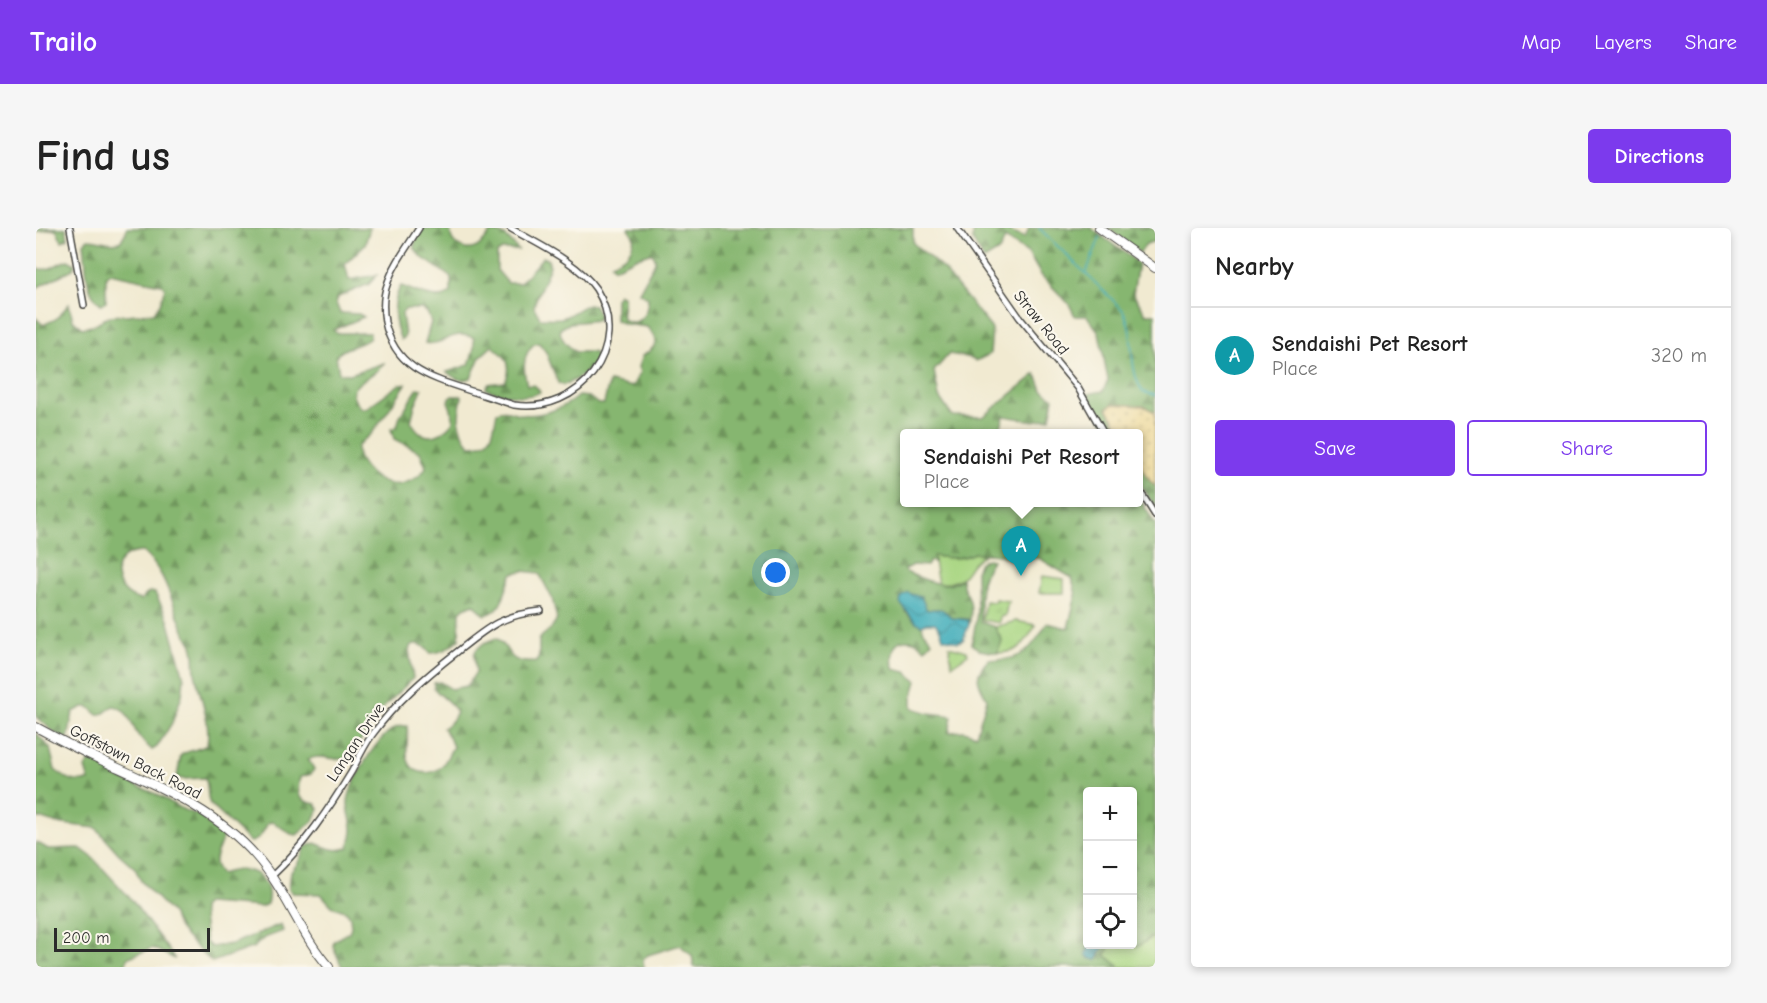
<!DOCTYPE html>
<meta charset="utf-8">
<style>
:root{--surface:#fff;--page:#f6f6f6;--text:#222;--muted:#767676;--line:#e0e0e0;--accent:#7c3aed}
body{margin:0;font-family:"Comic Neue",sans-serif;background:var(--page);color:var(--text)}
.controls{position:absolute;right:18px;bottom:18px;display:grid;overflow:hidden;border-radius:6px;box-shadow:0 3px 9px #0003}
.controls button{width:54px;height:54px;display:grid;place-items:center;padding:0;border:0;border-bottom:2px solid var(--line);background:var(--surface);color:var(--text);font:30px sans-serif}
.scale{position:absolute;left:18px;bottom:15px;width:156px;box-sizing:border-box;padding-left:6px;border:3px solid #2b2b2b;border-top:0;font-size:16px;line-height:21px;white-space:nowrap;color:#2b2b2b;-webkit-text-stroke:4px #fbf7ec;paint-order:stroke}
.you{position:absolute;left:740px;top:345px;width:21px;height:21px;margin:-15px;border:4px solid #fff;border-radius:50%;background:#1a73e8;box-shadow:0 0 0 9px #1a73e833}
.badge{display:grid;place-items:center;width:39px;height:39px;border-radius:50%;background:var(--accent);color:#fff;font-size:20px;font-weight:700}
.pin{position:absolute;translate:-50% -50px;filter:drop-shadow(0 2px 3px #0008)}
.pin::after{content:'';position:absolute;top:32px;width:21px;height:18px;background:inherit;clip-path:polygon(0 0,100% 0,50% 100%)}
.popup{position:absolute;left:864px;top:201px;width:243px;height:78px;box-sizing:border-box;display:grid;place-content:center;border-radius:6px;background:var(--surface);filter:drop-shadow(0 2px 4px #0005);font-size:20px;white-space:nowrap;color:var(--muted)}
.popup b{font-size:22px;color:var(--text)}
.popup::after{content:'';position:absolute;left:50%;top:100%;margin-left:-12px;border:12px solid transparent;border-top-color:var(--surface)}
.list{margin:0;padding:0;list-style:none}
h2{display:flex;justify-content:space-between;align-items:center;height:78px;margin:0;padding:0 24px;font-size:26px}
h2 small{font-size:20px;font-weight:400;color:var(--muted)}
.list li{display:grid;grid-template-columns:39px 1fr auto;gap:18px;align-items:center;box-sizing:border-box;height:96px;padding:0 24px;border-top:2px solid var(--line)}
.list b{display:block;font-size:22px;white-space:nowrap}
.list p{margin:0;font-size:20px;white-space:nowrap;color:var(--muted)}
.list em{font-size:20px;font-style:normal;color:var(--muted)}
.actions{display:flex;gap:12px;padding:18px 24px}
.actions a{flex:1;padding:14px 0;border:2px solid var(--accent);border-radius:6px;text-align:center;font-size:21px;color:var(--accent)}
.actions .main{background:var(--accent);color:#fff}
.icon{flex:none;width:33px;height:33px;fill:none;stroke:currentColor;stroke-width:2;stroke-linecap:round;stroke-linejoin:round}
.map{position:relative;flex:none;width:1119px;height:739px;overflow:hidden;border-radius:6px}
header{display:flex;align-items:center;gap:36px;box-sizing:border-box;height:84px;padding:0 30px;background:var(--accent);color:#fff}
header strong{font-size:28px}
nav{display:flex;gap:33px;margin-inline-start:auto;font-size:21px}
.intro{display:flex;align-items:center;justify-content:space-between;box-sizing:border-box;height:144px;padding:0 36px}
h1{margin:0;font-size:42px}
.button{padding:15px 27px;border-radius:6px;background:var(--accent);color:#fff;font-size:21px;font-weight:700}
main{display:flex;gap:36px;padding:0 36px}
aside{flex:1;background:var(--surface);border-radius:6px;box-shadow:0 3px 9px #0003}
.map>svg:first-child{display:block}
</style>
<header>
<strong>Trailo</strong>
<nav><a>Map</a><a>Layers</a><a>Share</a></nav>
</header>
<div class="intro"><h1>Find us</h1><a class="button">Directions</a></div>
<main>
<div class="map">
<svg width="1119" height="739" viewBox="0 0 1119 739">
<defs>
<pattern id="forest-firs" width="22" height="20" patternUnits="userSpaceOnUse" patternTransform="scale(1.5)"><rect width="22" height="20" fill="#86b66f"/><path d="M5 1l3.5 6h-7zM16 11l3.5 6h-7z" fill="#6e945b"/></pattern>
<pattern id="sand-dots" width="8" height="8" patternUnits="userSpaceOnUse" patternTransform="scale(1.5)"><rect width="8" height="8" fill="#eeda9e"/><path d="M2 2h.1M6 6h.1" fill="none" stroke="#cb8" stroke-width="1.8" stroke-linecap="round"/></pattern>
<pattern id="park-tufts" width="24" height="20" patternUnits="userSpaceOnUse" patternTransform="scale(1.5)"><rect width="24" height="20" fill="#a8d581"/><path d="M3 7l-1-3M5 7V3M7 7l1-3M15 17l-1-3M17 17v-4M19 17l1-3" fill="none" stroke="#91b770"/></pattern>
<pattern id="water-waves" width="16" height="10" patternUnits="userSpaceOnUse" patternTransform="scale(1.5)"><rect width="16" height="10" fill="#3dacb9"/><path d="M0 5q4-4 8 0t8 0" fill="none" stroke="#338c97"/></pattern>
</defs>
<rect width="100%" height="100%" fill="#fbf7ec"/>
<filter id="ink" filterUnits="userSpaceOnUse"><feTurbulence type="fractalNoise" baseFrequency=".0167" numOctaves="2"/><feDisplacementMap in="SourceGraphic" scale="12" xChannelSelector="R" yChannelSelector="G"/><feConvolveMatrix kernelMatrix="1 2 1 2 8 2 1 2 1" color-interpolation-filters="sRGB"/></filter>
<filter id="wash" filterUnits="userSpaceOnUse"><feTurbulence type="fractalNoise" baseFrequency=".008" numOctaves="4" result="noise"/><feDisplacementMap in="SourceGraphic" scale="24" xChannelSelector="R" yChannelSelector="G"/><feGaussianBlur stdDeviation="1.35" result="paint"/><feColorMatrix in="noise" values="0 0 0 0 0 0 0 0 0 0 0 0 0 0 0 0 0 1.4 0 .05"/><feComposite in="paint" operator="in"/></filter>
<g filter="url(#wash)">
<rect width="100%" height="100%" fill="#f1ead1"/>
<!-- grass -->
<g fill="#a8d581" stroke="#6a8056" stroke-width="1.5">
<path d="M938 325 947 327C924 340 939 353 902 356L897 328C912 330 924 332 938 325Z"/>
<path d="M980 393 1000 397C988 416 985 425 961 425L966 413 959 399Z"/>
<path d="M913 418 931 423 932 426 916 437Z"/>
<path d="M1119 708V739H1084L1069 727 1075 717 1102 718Z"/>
</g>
<!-- forest -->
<g fill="url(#forest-firs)" stroke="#58704d" stroke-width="1.5" fill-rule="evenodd">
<path d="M0 0H30L32 10 26 13 21 3 17 1 0 4Z"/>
<path d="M90 0H334L329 16 309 36 313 52 341 47 333 56 302 69 300 75 304 85 323 86 328 89 297 102 301 105H334V110C324 119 309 117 300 128L303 145 314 146 348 135C340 151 300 155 325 180H330L364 156H370C359 172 348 190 336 205 332 210 325 212 322 218 317 232 337 251 350 255 363 260 383 252 390 239L384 224 358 211 355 201 361 199 364 188 382 160 386 161 379 177 375 193C382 206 392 213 407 204 410 201 416 196 417 193 418 187 414 179 412 173L415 168H426C422 191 419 198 434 217 458 218 457 203 461 184 470 180 476 185 484 186 503 189 528 181 542 168L553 169 562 176H568L573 154 596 159 604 144 602 139 606 128C622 119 623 113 611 99L589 96 579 92V71L582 66 587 69C588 77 584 84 586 91 604 101 612 85 612 70L603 64 619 34V29L615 25 604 28 578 40 575 36C590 27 595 27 598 9L592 0H877V15L908 42 956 101 954 126 940 133 931 129 913 126 898 143 903 169 916 188 947 189 1000 146 1006 162 1018 170 1014 190 998 193 968 188 963 205 868 206V274H1102V268L1119 296V708L1102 718 1092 717 1096 716V564H1052V716L1075 717 1069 727 1084 739H658L656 728 644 717 612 727 607 731 608 739H306L297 718 298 713 313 704 315 699 314 689 311 684 296 678 285 666 257 665 253 661 255 644 262 635 269 619 279 615C291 620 301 625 313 619 314 613 316 607 316 601 316 592 311 582 312 573 315 553 347 493 371 498 373 509 369 524 372 532 376 546 393 548 404 540 409 536 413 525 417 519L413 509 407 500C435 481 410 476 398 460V455L404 454 415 461 431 458 440 444 438 427 440 422 448 415 460 410C477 421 468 436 500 434L503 429V412L506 408 515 401 521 391 516 370 503 345 487 343 477 345C467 360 470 383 449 387L438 376 428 380 424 384 423 412C414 418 405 426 394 425 388 418 384 414 375 417L373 422 377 450 343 484 315 527C305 535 294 529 283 529 279 529 276 530 272 531L278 541 275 546 264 549C260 567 262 573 280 576L283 581 278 592 261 607 255 606 237 594 232 595C227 603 224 613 214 614L174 576C170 568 173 558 169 550L146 551 141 549 145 527C153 522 162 522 171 517 175 494 165 472 160 449 157 439 160 427 156 417 154 413 151 409 149 405 136 377 131 344 107 324 71 323 74 366 105 372L113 364 119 365 132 391 148 450 146 467 136 495 121 519 116 522C111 517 105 512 102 507 95 496 91 479 77 478L68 485 62 487 53 479H47L37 484 32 511 21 507 0 488V90L7 97 20 91 33 76 37 92 46 100 56 98 74 88 118 85 124 76 129 60 125 56 74 45 70 48V74L65 76C47 63 51 35 48 15L52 11C65 11 70 17 84 14L90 4ZM938 325 965 327 974 332 1003 330 1036 350 1040 367 1032 400 1011 395C996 421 985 435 953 431 937 448 941 453 951 471L940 507 928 503 913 504 916 488 893 485 876 480V470L881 453 870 444 857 441C856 431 855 419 864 413 875 410 881 413 889 421L896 413 887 402 886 397 880 394 870 384 885 369 891 382C905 381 905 378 915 390L932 391 933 397C935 390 936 378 933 370 930 361 927 365 926 351 908 362 890 352 872 345L868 342 877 337 891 338 894 333 898 334 897 328C912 330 924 332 938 325Z"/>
<path d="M385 0H415C412 15 428 26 441 19 447 16 451 9 455 4 468 3 475 14 482 22H466L461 25V42L472 55H484L507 29 512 32 514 38 499 74 498 79 504 90C511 90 518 91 525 90 537 88 545 75 558 77L563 87 561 92 534 95 524 101C524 112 532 117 539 124H557L561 129C558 142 539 153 527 157L522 155 510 124 503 115 498 116C486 127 487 142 491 157 498 156 501 158 504 164 492 172 463 166 450 161L452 156 469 154C477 137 471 128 456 118L444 129 435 150C425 154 419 151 411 144L433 137 438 120V110C417 100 406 119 389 115L395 94 391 84 386 81H370L366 85 369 108 365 112C358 96 355 74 365 58 380 63 401 75 415 65V49L384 28 378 19 380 8Z"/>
<path d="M939 0H972L974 4 989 10 993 0H1055L1102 35 1097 66 1110 86H1119V184L1107 178 1071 180 1086 205H1074L1052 166 1067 163 1072 152 1063 104 1051 88H1039L1033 76 1005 47 992 25 969 10 964 22 948 32 936 11Z"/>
<path d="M1072 0H1119V13L1110 16 1104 25Z"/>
<path d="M32 32 39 36 37 41 0 60V40C14 45 20 35 32 32Z"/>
<path d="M1102 233 1113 252 1119 258V279L1102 252Z"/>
<path d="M951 331 956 332C941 355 944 369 945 394L959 399 966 413 961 425 943 422 936 416 941 385 940 343 944 334Z"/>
<path d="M0 505 14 520 19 542C32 552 35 554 53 553L49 540 53 534 60 533 67 536 85 551 118 565 150 583 164 588 175 599 187 607C185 622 171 631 185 646 192 644 201 641 208 642 226 644 236 659 231 676L225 679 171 675 166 680 170 714 175 719 196 716 245 696 247 703 228 710 218 719 176 734C164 722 140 703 137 687L105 653 99 640 83 626 60 600 19 595 0 589Z"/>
<path d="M0 614 12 621 44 620 56 629 95 671 139 731 117 720 93 729 88 739H0Z"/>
</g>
<!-- sand -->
<path fill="url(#sand-dots)" stroke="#8c8264" stroke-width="1.5" d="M1077 176 1107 178 1119 184V258C1101 241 1102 228 1102 206L1086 205 1071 180Z"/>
<!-- park -->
<g fill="url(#park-tufts)" stroke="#6a8056" stroke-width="1.5">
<path d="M1006 348 1028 351V365H1003Z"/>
<path d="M959 371 972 373 969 388H964L963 395 946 392 949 373 958 374Z"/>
</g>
<!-- water -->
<g fill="url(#water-waves)" stroke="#346c72" stroke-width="1.5">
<path d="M872 365 885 369 891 382C905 381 905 378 915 390L932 392 933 397 927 412 922 414 907 410 905 403 899 395H891L886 397 880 394 864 375 865 370Z"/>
<path d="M1054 717H1068L1061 732 1053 730 1050 726Z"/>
</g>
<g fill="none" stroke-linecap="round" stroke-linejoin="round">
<!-- stream -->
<g stroke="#3dacb9" stroke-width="1.5">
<path d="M1003 0 1086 81C1101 105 1090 139 1107 164L1119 167"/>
<path d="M1050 45 1064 9"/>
</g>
</g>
</g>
<g filter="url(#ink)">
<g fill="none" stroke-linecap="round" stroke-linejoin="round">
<!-- street casing -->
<g stroke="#494844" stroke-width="8">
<g id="street">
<path d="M34 0 48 77"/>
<path d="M383 0C372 18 357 37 351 57 347 68 347 82 349 94 358 138 391 149 429 161 445 166 462 172 478 177 543 187 597 119 560 61 542 34 501 16 474 0"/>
<path d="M921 0 984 90 1042 160 1068 206"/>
<path d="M1102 260 1119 287"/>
<path d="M236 648C268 618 293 581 316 543 322 531 328 518 336 507 360 474 389 449 421 424 451 400 465 387 505 383"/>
</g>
</g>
<!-- secondary casing -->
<g stroke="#494844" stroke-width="10">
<g id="secondary">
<path d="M1063 0 1119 40"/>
<path d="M0 499C22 511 43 522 65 532 121 558 179 581 220 628 250 662 264 706 293 739"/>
</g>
</g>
<!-- street -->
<use href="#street" stroke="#fff" stroke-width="5"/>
<!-- secondary -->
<use href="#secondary" stroke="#fff" stroke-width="8"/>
</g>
</g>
<g text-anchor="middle" stroke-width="4.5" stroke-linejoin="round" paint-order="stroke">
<!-- street labels -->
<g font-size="16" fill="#2b2b2b" stroke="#fbf7ec">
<text transform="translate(1006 94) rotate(51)" y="6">Straw Road</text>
<text transform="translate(319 514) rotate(-56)" y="6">Langan Drive</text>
<text transform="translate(100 533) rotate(27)" y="6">Goffstown Back Road</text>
</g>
</g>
</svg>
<div class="controls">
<button>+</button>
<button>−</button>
<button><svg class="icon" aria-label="locate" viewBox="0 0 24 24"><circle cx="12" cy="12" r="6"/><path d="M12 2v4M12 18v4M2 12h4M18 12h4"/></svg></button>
</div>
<div class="scale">200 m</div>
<div class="you"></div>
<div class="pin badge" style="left:985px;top:348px;background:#0f9aa8">A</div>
<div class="popup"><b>Sendaishi Pet Resort</b>Place</div>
</div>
<aside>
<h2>Nearby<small></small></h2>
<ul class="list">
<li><span class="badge" style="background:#0f9aa8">A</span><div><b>Sendaishi Pet Resort</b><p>Place</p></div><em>320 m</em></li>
</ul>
<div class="actions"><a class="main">Save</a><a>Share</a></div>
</aside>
</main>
